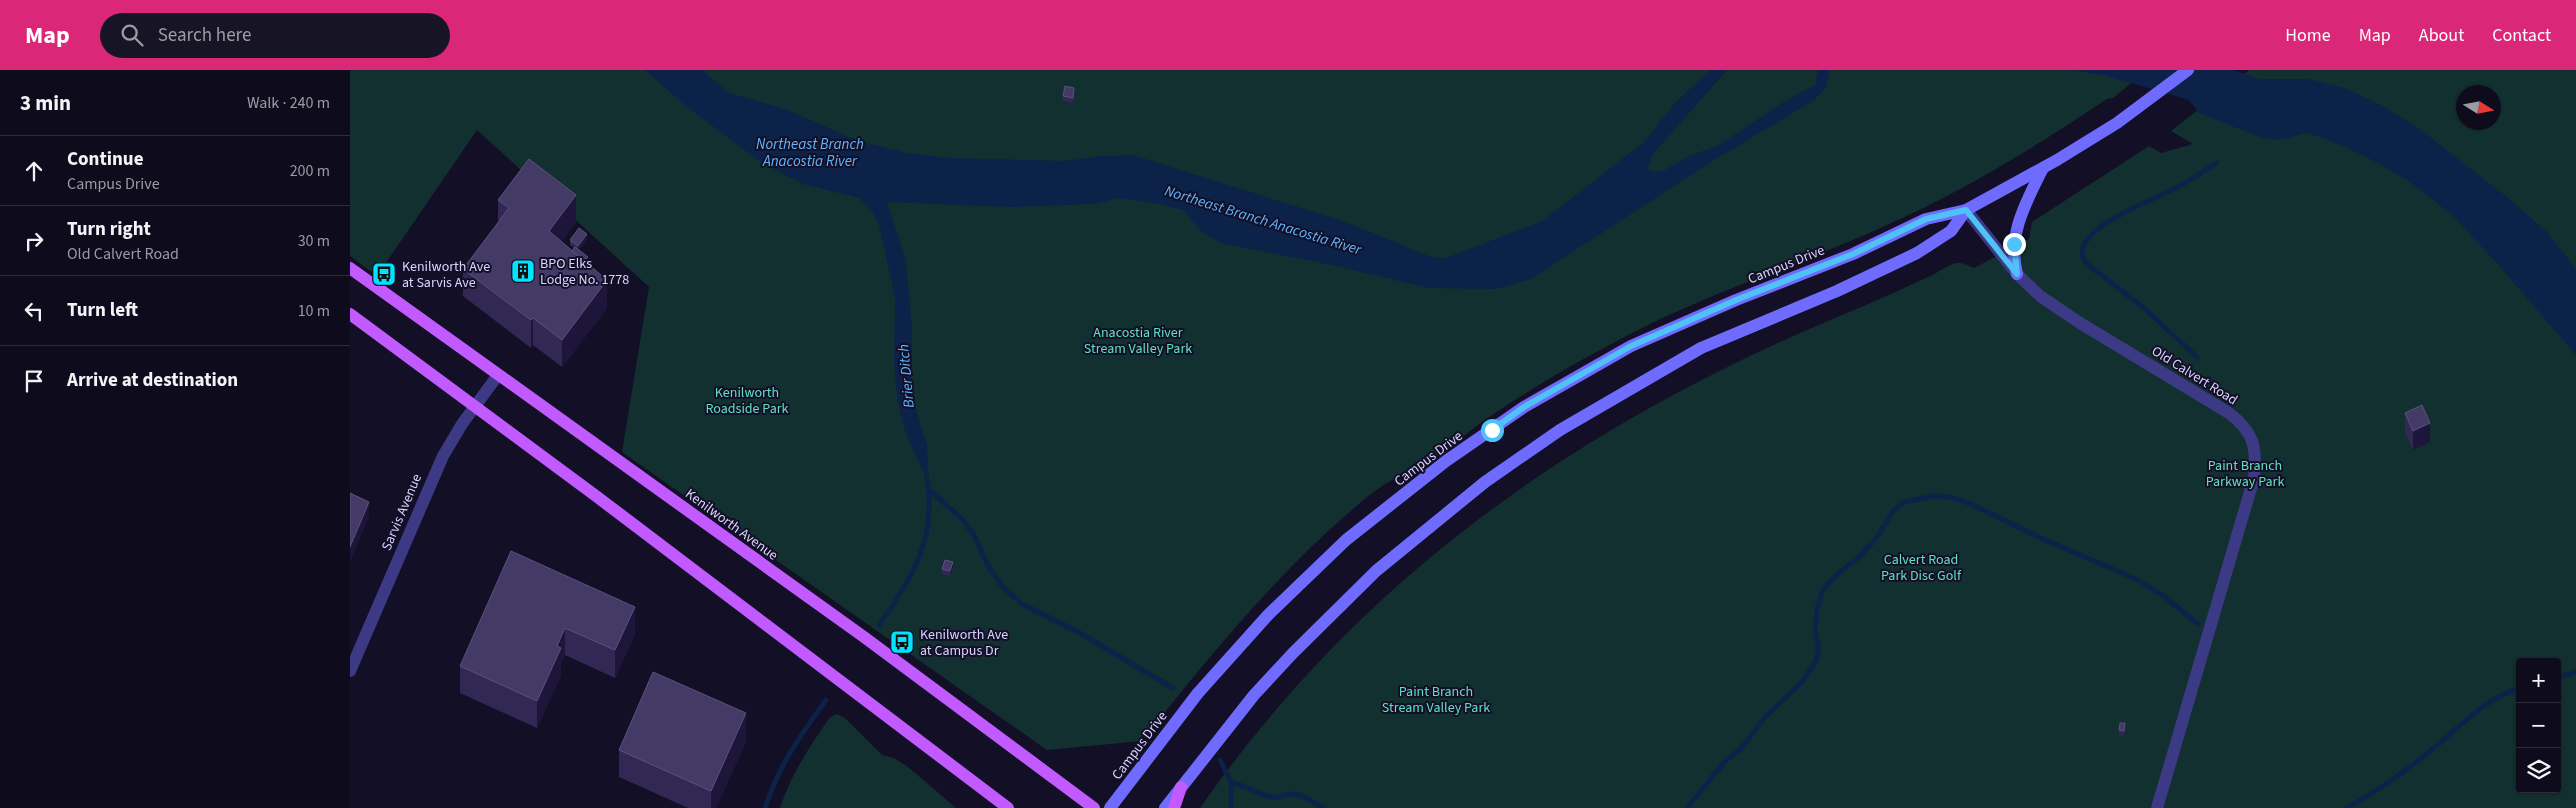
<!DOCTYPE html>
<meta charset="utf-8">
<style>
:root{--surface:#0e0b1c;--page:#171425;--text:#f1f3f6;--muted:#9b9ba3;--line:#2e2b3b;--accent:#db2777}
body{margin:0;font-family:"Source Sans 3",sans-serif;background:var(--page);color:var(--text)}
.controls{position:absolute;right:15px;bottom:15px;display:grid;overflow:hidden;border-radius:5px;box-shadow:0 1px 4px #0004}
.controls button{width:45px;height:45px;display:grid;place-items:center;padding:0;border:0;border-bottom:1px solid var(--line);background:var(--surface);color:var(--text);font:25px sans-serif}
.compass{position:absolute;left:2106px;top:15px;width:45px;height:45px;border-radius:50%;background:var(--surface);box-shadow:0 1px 4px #0004;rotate:101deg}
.stop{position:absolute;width:15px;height:15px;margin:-11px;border:4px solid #4fc3f7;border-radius:50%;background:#fff}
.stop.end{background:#4fc3f7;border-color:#fff;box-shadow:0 1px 5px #0008}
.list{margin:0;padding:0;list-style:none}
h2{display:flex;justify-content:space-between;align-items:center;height:65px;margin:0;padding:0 20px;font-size:21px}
h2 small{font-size:16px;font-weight:400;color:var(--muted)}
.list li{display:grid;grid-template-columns:32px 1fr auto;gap:15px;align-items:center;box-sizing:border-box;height:70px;padding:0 20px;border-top:1px solid var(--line)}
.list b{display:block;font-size:19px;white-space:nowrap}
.list p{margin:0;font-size:16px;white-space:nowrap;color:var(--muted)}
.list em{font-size:16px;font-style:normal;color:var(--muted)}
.icon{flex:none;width:28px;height:28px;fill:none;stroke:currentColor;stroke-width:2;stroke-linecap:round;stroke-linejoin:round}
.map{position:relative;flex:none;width:2226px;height:738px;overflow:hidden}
header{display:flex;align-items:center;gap:30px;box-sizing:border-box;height:70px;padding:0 25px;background:var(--accent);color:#fff}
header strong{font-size:24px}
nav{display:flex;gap:28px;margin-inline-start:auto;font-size:18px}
.search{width:350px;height:45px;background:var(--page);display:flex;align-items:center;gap:12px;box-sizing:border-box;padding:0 18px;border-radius:28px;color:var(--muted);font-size:19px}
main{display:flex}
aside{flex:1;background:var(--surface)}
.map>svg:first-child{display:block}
</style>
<header>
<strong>Map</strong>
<div class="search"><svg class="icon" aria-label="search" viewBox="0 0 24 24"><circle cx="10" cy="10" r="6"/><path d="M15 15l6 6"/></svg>Search here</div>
<nav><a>Home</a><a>Map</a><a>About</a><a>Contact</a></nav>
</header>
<main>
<aside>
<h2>3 min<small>Walk · 240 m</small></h2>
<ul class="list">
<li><svg class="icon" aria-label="ahead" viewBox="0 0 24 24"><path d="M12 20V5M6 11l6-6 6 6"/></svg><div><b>Continue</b><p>Campus Drive</p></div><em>200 m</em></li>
<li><svg class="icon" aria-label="right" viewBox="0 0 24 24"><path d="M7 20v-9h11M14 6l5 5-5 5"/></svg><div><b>Turn right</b><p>Old Calvert Road</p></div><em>30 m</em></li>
<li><svg class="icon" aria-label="left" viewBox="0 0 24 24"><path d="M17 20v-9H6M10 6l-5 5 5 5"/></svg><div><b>Turn left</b></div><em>10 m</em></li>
<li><svg class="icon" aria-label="arrive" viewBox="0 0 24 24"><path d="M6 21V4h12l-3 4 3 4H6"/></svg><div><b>Arrive at destination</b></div></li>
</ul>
</aside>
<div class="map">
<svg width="2226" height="738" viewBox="0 0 2226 738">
<rect width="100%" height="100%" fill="#130f26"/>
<!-- green -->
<g fill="#12302f" fill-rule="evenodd">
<path d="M0 0H1797L1763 28 1757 29C1687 76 1615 120 1537 155 1458 191 1376 217 1298 255 1240 284 1182 317 1129 354 1117 363 1105 374 1092 383 1068 398 1038 409 1016 428 931 498 860 585 792 671L697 680 272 382 299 217 127 60 27 206 0 186Z"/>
<path d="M1899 0H2226V738H850C1017 499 1242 347 1509 238 1533 228 1556 217 1580 206 1588 203 1597 195 1606 193 1611 192 1619 196 1624 198L1679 169 1682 152 1799 76 1811 83 1843 74 1821 61ZM2114 22H2144V52H2114ZM2170 592H2207V719H2170Z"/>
<path d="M487 644 495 648 532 685 544 688 558 697 606 738H430C441 704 460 676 480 647Z"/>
</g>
<!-- water -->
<g fill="#0c2248">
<path d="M295 0H352L379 23 438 40 508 71 557 83 599 88 715 91 750 86 783 85 999 153 1078 186 1096 188 1192 151 1293 73 1325 33 1360 0H1377L1303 84 1298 99 1301 101H1313L1337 87 1371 74 1432 33 1465 15 1468 0H1480L1476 18 1463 31 1364 90 1181 209 1146 219 1079 218 977 194 870 173 851 161 833 140 810 134 768 128 745 134 659 137 537 132 556 190 562 258V327L577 375 579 415 556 364 548 333 544 295 545 227 529 155 522 141 509 128 453 114 412 93 337 37Z"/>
<path d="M1723 0H1884L1909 9H1958L1995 18 2033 36 2071 60 2157 127 2197 162 2226 199V285L2145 191 2101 144 2057 110 2015 86 1974 68 1956 63 1929 70 1912 68 1849 43 1839 30 1757 6Z"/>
</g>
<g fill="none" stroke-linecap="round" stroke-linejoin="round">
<!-- stream -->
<g stroke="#0c2248" stroke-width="5">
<path d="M1847 287 1794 238 1737 194C1710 162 1806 129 1826 118 1840 111 1853 101 1866 93"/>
<path d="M580 420 613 450 624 465 638 496 653 517 672 534 728 562 823 618"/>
<path d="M529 555C562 509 587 468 577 409"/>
<path d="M2207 608 2226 602"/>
<path d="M870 690 881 712V738"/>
<path d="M881 712C894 716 905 722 917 726 926 730 932 724 941 724 952 723 964 733 973 738"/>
<path d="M415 738C429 695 450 666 476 630"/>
<path d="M1337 738 1376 690 1391 679 1415 647 1451 613 1466 591 1469 580 1465 559 1467 539 1473 520 1485 506 1510 486 1527 467 1543 441 1554 432 1585 426 1600 427 1621 434 1693 469 1788 510 1815 527 1848 554"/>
<path d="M1997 738C2031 719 2062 697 2091 672 2116 651 2138 627 2170 618"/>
</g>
<!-- street -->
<g stroke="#3d3a85" stroke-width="12">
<path d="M1616 140 1667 204 1690 226 1730 253 1879 343C1904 362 1907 377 1904 408L1807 738"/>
<path d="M0 601 93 386 112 354 148 305"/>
</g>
<!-- secondary -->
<g stroke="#6f6bff" stroke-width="12">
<path d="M1667 204C1657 165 1676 132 1693 98"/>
<path d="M760 738 848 623 918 545 996 470 1096 391 1174 337 1281 276 1386 230 1503 184 1576 149 1616 140 1707 90 1767 53 1838 0"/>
<path d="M815 738 904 625 943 583 1026 501 1135 412 1210 360 1351 278 1487 221 1567 183 1601 161 1616 140"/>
</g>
<!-- primary -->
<g stroke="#c25bff" stroke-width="12">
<path d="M0 198 514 567 744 738"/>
<path d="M0 244 246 426 658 738"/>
<path d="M824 738 831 717"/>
</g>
</g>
<!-- wall -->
<g fill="#312854">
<path d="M724 23 723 33 713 31V26Z"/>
<path d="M148 130 226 152 211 172 222 181 224 178 220 175V170L237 169 229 180 238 192 237 193 257 238 212 297 183 275 181 278 113 226V199L148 153Z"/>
<path d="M2055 343 2080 372 2063 380 2055 362Z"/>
<path d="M161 481 285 564 265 608 215 585 211 593V605L187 658 110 623V596Z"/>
<path d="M603 497 600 506 592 504V499Z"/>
<path d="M1775 659 1774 666 1769 665V660Z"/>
<path d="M396 671 366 738H338L269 707V680Z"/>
</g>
<!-- shaded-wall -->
<g fill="#1d163a">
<path d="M226 125V152L199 189V161Z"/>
<path d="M237 164V169L228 181V176Z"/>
<path d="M238 187V192L232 200V194Z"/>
<path d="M257 210V238L212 297V270Z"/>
<path d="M183 248V275L181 278V250Z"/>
<path d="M2080 353V372L2063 380V361Z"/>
<path d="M19 432V447L0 492V477Z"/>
<path d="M603 492V497L600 506V501Z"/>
<path d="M285 537V564L265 608V580Z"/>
<path d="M215 558V585L211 593V605L187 658V631L207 576Z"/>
<path d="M396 643V671L366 738H361V721Z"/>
</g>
<!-- building -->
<g fill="#433a66" stroke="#5a527e">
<path d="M715 16 724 18 723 28 713 26Z"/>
<path d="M179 89 226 125 199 161 257 210 212 270 183 248 181 250 113 199 159 138 148 130Z"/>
<path d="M229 158 237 164 228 176 220 170Z"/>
<path d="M225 177 238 187 234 191 222 181Z"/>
<path d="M2072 335 2080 353 2063 361 2055 343Z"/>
<path d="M0 423 19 432 0 477Z"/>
<path d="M161 481 285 537 265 580 215 558 207 576 211 578 187 631 110 596Z"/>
<path d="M595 490 603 492 600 501 592 499Z"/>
<path d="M303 602 396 643 361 721 269 680Z"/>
<path d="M1770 653H1775L1774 661 1769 660Z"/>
</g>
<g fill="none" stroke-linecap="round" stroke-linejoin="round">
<!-- route -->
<path stroke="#4fc3f7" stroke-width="6" d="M1142 360 1174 337 1281 276 1386 230 1503 184 1576 149 1616 140 1667 204 1664 174"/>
</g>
<!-- icons -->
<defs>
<g id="building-square" transform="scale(1.25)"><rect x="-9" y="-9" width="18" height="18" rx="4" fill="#00e5ff" stroke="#130f26"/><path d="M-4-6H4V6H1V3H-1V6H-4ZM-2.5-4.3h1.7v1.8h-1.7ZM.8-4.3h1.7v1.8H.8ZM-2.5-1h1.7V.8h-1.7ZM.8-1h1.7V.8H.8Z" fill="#111"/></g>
<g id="bus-square" transform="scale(1.25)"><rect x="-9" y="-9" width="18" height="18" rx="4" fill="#00e5ff" stroke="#130f26"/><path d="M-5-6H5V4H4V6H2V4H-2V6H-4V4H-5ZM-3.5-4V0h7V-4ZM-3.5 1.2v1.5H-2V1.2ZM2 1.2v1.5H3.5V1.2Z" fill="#111"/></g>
</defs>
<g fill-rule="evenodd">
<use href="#building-square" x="173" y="201"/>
<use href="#bus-square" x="34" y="204"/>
<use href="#bus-square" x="552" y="572"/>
</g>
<g text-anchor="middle" stroke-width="4" stroke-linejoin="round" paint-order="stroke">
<!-- poi labels -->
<g font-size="14" fill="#d9d4ff" stroke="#130f26" text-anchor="start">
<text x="190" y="198">BPO Elks<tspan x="190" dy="16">Lodge No. 1778</tspan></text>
<text x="52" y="201">Kenilworth Ave<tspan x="52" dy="16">at Sarvis Ave</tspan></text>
<text x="570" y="569">Kenilworth Ave<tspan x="570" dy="16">at Campus Dr</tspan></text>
</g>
<!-- street labels -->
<g font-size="14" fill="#d9d4ff" stroke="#130f26">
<text transform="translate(1436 194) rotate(-22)" y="5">Campus Drive</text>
<text transform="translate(1845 305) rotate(32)" y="5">Old Calvert Road</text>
<text transform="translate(1078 388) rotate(-37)" y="5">Campus Drive</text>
<text transform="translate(51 442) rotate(-67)" y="5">Sarvis Avenue</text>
<text transform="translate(382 454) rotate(36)" y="5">Kenilworth Avenue</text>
<text transform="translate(789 675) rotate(-53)" y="5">Campus Drive</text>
</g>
<!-- park labels -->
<g font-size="14" fill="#5fe0c0" stroke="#130f26">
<text x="788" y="267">Anacostia River<tspan x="788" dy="16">Stream Valley Park</tspan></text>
<text x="397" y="327">Kenilworth<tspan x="397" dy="16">Roadside Park</tspan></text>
<text x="1895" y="400">Paint Branch<tspan x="1895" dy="16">Parkway Park</tspan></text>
<text x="1571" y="494">Calvert Road<tspan x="1571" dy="16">Park Disc Golf</tspan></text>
<text x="1086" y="626">Paint Branch<tspan x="1086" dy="16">Stream Valley Park</tspan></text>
</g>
<!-- water labels -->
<g font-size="15" font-style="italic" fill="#62b6ff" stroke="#130f26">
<text x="460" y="79">Northeast Branch<tspan x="460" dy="17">Anacostia River</tspan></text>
<text transform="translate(913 150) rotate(17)" y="5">Northeast Branch Anacostia River</text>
<text transform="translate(556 306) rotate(-95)" y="5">Brier Ditch</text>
</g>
</g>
</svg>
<div class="controls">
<button>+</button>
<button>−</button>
<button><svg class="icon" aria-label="layers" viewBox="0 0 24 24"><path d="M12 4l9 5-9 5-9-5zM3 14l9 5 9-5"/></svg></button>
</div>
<svg class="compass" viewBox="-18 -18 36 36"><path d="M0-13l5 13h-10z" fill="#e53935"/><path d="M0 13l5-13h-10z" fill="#9b9ba3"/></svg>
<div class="stop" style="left:1142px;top:360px"></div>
<div class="stop end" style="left:1664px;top:174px"></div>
</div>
</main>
